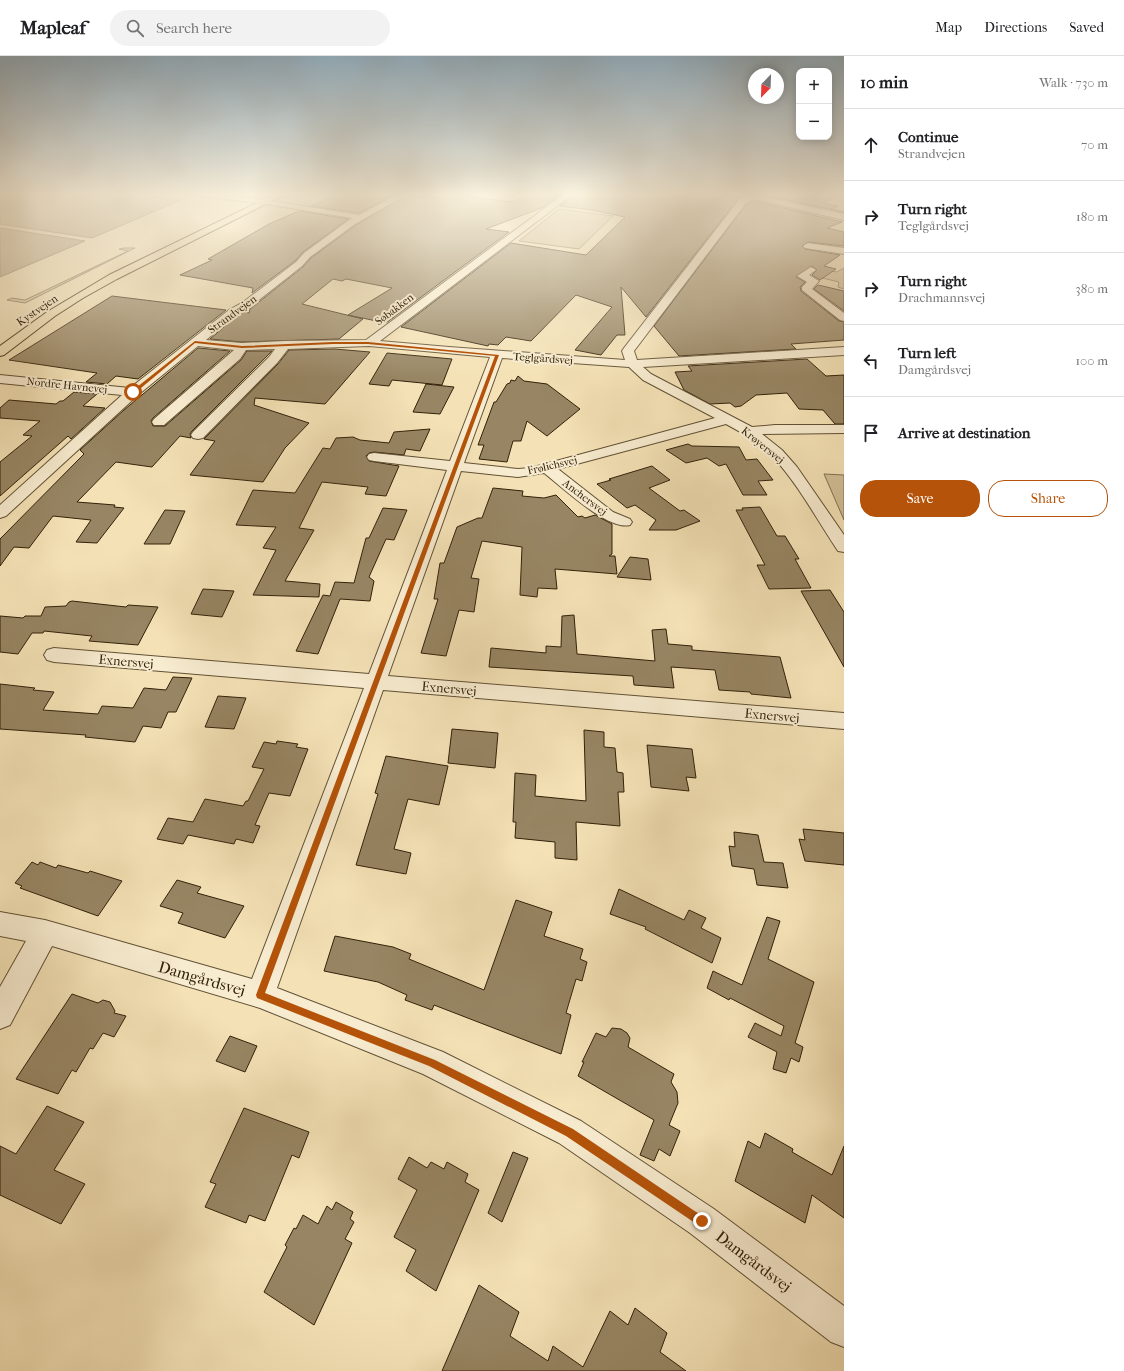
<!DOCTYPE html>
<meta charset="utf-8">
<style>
:root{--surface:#fff;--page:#f2f2f2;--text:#202124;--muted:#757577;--line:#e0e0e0;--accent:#b45309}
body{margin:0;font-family:"IM FELL French Canon",serif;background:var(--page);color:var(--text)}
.controls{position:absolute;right:12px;top:12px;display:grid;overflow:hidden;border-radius:8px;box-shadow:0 2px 10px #0003}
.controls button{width:36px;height:36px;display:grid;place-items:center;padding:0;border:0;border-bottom:1px solid var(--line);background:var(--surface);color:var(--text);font:20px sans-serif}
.compass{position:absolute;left:748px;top:12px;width:36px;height:36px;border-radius:50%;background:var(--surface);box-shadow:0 2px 10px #0003;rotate:203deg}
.stop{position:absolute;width:12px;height:12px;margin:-9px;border:3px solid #b45309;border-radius:50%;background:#fff}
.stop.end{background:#b45309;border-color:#fff;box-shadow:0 1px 4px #0008}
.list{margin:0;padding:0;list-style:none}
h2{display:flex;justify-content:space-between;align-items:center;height:52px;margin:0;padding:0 16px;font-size:17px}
h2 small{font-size:13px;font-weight:400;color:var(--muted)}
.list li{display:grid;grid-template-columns:26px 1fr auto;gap:12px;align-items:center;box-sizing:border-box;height:72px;padding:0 16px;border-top:1px solid var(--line)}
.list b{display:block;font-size:15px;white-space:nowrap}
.list p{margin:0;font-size:13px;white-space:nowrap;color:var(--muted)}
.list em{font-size:13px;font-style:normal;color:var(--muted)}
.actions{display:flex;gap:8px;padding:12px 16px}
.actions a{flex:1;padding:9px 0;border:1px solid var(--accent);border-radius:16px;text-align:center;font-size:14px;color:var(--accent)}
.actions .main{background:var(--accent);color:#fff}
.icon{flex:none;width:22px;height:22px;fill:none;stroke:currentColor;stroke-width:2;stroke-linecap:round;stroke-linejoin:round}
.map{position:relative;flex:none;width:844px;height:1315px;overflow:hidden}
header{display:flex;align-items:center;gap:24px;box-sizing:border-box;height:56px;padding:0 20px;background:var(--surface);border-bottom:1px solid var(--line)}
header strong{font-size:19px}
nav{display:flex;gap:22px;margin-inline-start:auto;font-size:14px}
.search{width:280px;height:36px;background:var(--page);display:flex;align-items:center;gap:10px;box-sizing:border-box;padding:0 14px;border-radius:22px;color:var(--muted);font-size:15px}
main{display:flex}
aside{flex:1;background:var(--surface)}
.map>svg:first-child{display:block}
</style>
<header>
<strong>Mapleaf</strong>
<div class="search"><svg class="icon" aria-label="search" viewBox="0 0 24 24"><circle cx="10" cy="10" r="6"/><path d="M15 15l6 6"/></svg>Search here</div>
<nav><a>Map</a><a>Directions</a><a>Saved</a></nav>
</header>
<main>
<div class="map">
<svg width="844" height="1315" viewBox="0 0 844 1315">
<rect width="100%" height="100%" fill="#f4e2b6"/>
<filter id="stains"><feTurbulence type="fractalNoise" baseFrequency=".005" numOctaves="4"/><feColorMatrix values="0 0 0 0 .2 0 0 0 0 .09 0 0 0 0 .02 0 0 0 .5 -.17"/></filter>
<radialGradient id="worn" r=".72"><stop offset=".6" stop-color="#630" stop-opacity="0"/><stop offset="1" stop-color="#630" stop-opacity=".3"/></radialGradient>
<!-- green -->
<g fill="#d3c199" stroke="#827151">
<path d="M559 153 613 160 579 193 519 185Z"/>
<path d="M124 192H135L25 247 7 244 12 242 25 244 128 195 119 193Z"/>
<path d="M844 212V233L838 231 839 226 818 221 828 214 837 216Z"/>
<path d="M824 418 844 419V464Z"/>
</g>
<!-- water -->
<g fill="#b2a07b" stroke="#7f6d4d">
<path d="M0 138H136L181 144 92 182 0 168Z"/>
<path d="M0 172 85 185 0 221Z"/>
</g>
<!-- building -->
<g fill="#978563" stroke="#322109">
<path d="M337 138H395L359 157 311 150Z"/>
<path d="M409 138H457L512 146 533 138H561L544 151 486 173 509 176 386 267 348 259 392 232 346 223 342 225 333 223 302 248 363 263 339 283 242 286 210 283 238 259 243 256 249 257 250 253 303 211 311 202 356 169Z"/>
<path d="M574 138H736L742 141 738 143 646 261 621 231 625 279H617L601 299 575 294 612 251 576 239 531 285 506 281 498 289 489 288 488 290 401 271 511 187 586 199 625 161 592 154 560 150Z"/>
<path d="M759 138H842L823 147 838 150 831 153 844 156Z"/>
<path d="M754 145 842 166 827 172 844 176V190L808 186 802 190 805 193 840 199 824 210 836 213 820 224 812 219 817 214 812 210 796 221 805 226 800 231 801 235 839 265 844 266V284L791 288 796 293 679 300 654 270 746 149Z"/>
<path d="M299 155 348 163 303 196 295 205 252 237 253 232 180 219 212 204 208 203 269 168Z"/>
<path d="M818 229 844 235V255L814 233Z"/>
<path d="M112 240 226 254 138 323 116 320 107 328 86 326 97 317 9 304Z"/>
<path d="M198 292 230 295 153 362 151 365 153 370H165L241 304 247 295H272L192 375 190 378 191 382 180 380 152 411 116 406 77 446 115 449 114 451 124 452 97 487 76 486 91 464 53 460 29 492 14 491 0 510V483L84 398 80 394 124 354Z"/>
<path d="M335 293 370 296 325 348 255 342 254 349 309 367 285 392 263 426 190 419 215 385 204 383 278 308 289 294Z"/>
<path d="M387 297 452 303 442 329 392 324 389 330 369 328Z"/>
<path d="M807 303 826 320 844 319V368H835L823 354 799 353 787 337 756 339 741 350 735 351 730 347 710 348 684 334 675 316 692 315 688 310Z"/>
<path d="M518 320 524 325 547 328 580 353 547 380 527 365 521 385H513L507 406 479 403 484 389H478L494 346H496L507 328 510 327 511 324 515 325Z"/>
<path d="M426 328 454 331 440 358 413 356Z"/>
<path d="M74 336 97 338 83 350 105 352 71 383 68 380 0 440V406L32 380 23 379 40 365 0 362V352L9 344 56 348 60 345H63Z"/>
<path d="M430 373 420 395 406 393 404 399 374 396 369 397 366 400 369 405 399 410 386 440 365 438 368 431 322 426 299 472 314 474 285 525 320 528 319 541 253 539 276 494 263 492 276 471 236 469 253 434 295 437 323 392 330 393 336 382 353 381 360 384 389 387 394 376Z"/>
<path d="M688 388 692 390 739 391 746 404 757 403 773 424 758 425 767 439H743L726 408 719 410 707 402 686 407 666 394Z"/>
<path d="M652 410 670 424 649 432 680 455 684 454 700 465 676 474H649L656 464 635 449 627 452 597 428 611 424 609 423Z"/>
<path d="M493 432 523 435 522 440 544 442 556 439 578 461 582 460 585 462 595 459 612 468V498L609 500H615L617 518 555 513 557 533 538 532 537 541 520 539 522 491 482 485 471 522 479 523 474 556 459 554 446 600 421 597 438 543H434L440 507H444L457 471 478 462H482Z"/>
<path d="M760 451 777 480H785L799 503H795L811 532 769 533 757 509H765L736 454H743L742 452Z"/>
<path d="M383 452 407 454 394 484 386 483 369 521 374 525 370 545 340 543 318 598 296 595 323 539 330 540 335 526 354 527 366 482H369Z"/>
<path d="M165 454 185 455 170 488H144Z"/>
<path d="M630 501 648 503 651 524 617 521Z"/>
<path d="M203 533 234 535 222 561 191 558Z"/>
<path d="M830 534 844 556V611L801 535Z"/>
<path d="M72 545 126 551 128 549 158 551 138 589 89 585 92 580 44 575 43 577H32L18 598 0 596V560L23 562 25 560H41L45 551 66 550 69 546Z"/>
<path d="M574 559 577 598 655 605 652 574 666 573 668 588 692 590V594L780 601 791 642 751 638 750 636 719 634 715 614 671 611 674 632 634 629 633 620 489 611 491 592 546 597V590L561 591 562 560Z"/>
<path d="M173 621 192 622 176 656H168L161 672 143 670 135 686 85 681 86 679 0 673V628L35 632 33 634 54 636 43 654 98 658 102 650 133 652 144 632 166 634Z"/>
<path d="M218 640 246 642 234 673 205 671Z"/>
<path d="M452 673 498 677 495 712 448 707Z"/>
<path d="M584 674 604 676V691L615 692 617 716 623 717 624 736H618L620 770 576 766 577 804 555 802V786L515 782 516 766H513L515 717 536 719 535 740 586 745Z"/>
<path d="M277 685 298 688 296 691 308 693 290 740 269 737 255 769 260 770 253 787 236 783 234 788 188 779 183 788 157 783 168 762 193 766 205 743 243 750 246 745H248L264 713 252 711 264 686 276 688Z"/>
<path d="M647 689 692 693 696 722 686 721 689 735 651 731Z"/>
<path d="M386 700 448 710 439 749 408 743 394 793 411 797 406 818 356 809 378 738 375 737Z"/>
<path d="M803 773 844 777V809L805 805 799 783 805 784Z"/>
<path d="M734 776 758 779 764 806 783 807 788 832 757 829 754 813 732 810 729 790 735 791Z"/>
<path d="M32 806 38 809 40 806 56 812 58 809 88 817 90 815 122 825 98 860 20 832 22 830 15 827Z"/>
<path d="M177 824 201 831 197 837 244 850 225 882 178 867 183 857 160 850Z"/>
<path d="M619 833 684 864 689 854 706 862 701 872 721 882 712 907 645 873 646 871 610 858Z"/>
<path d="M516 844 552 856 544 880 583 893 580 903 587 906 582 925 576 923 566 957 571 959 561 998 434 949 432 954 405 944 407 939 378 926 324 915 335 880 393 891 411 898 409 903 484 934Z"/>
<path d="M767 861 780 865 768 903 814 926 795 987 803 991 799 1006 791 1002 786 1017 773 1013 777 996 748 981 755 967 781 980 784 970 730 942 729 944 707 932 713 915 742 929Z"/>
<path d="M72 938 98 947 103 944 110 946 115 955 114 957 126 960 114 981 103 977 93 993 90 992 76 1016 72 1014 58 1038 16 1023Z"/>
<path d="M612 972 621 973 627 977 630 982 628 991 674 1018 671 1026 677 1036 678 1047 669 1069 680 1075 670 1100 659 1093 654 1105 640 1099 654 1064 578 1020 584 1006H582L596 977 606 981Z"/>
<path d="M230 980 257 990 245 1016 216 1005Z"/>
<path d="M47 1050 84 1066 54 1114 85 1128 61 1168 0 1139V1090L16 1098Z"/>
<path d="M244 1052 309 1076 299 1102 292 1099 265 1165 249 1159 246 1167 205 1151 216 1128 210 1126Z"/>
<path d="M765 1077 793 1093 792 1096 832 1119 844 1090V1162L812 1139 805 1167 735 1125 748 1085 760 1092Z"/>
<path d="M513 1096 528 1102 502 1166 488 1157Z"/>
<path d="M409 1101 427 1112 431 1106 444 1113 447 1106 468 1118 465 1126 479 1134 436 1235 406 1215 416 1194 394 1181 417 1134 398 1123Z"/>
<path d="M336 1146 353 1156 350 1163 354 1166 345 1183 352 1187 314 1269 264 1236 287 1191 285 1189 294 1172 296 1173 303 1159 318 1168 327 1150 332 1154Z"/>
<path d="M479 1229 519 1256 510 1280 548 1305 553 1290 583 1311 610 1255 628 1269 635 1252 667 1277 660 1296 686 1315H442Z"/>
</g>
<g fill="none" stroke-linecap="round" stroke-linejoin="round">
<!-- minor casing -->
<g stroke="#625134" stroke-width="2">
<g id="minor">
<path d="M195 138H220L266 144 359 159 398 138H408L355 168 310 201 302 210 250 251 237 258 206 284 242 287 285 285 366 284 564 138H573L380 285 449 291 625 304 622 295 624 292 739 144 746 141 737 138H752L844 158V164L754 143 745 148 634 295 637 304 844 291V299L643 311 651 318 752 371 775 369H844V377L762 378 782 394 797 411 844 479V496L838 495C817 464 799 429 773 401 760 387 743 377 726 368L558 413 613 456 630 463 632 466 630 469C608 475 562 431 544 417L518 421 461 415 388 620 844 657V673L383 634 277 932 443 996 581 1065 714 1153 844 1250V1291L831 1286 690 1177 559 1087 423 1018 260 952 52 890 10 969 0 973V931L26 885 0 880V856L45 864 252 923 364 632 54 606 47 604 44 599 47 594 54 592 369 618 447 414 374 405 369 404 367 401 369 398 374 397 450 405 490 301 369 290 288 293 277 307 203 382 198 383 193 382 191 379 193 376 269 301 275 293 246 294 240 303 164 369H154L152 366 154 363 234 294 198 290 138 339 6 460 0 462V449L122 339 0 327V319L130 332 229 254 242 247 296 206 304 197 352 162 266 148 199 140ZM502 302 629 311 643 324 715 362 530 412 518 413 464 407Z"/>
<path d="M808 187 844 192V198L805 192 803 190Z"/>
<path d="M811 211 816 214 809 219 819 225 812 233 844 257V265L840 264 802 234V231L807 226 797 220Z"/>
</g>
</g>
<!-- major casing -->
<g stroke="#322109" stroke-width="2">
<path id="major" d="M275 138H286L117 223 83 242 55 260 4 299 0 300V290L47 256 109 219Z"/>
</g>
<!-- minor -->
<use href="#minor" fill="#f8ecd0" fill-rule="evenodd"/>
<!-- major -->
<use href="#major" fill="#f4e2b6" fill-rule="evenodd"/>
</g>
<!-- sky -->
<linearGradient id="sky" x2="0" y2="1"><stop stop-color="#92acbc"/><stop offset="0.43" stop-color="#faf2de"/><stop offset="1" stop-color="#faf2de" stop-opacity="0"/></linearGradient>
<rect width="844" height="322" fill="url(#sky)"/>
<!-- route -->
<path fill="#b45309" d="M195 285 242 290 333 286H368L499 299 265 937 435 1004 573 1073 705 1162 707 1165 705 1169 702 1171 698 1169 566 1080 429 1010 257 942 256 939 495 300 368 288H333L242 292 195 287 135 337H132V335Z"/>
<g text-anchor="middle" stroke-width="4" stroke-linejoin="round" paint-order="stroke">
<!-- far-street labels -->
<g font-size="11" fill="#322109" stroke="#f8ecd0">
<text transform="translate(394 253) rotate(-37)" y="4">Søbakken</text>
<text transform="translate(37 254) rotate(-34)" y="4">Kystvejen</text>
<text transform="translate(232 258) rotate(-36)" y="4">Strandvejen</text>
<text transform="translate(543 302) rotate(4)" y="4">Teglgårdsvej</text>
<text transform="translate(67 329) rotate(6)" y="4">Nordre Havnevej</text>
<text transform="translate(763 389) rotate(39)" y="4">Krøyersvej</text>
<text transform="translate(552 409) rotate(-13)" y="4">Frølichsvej</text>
<text transform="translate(585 441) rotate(37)" y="4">Anchersvej</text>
</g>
<!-- street labels -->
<g font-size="13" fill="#322109" stroke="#f8ecd0">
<text transform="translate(126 605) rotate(5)" y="5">Exnersvej</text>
<text transform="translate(449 632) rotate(5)" y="5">Exnersvej</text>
<text transform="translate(772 659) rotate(5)" y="5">Exnersvej</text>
</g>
<!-- near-street labels -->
<g font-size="16" fill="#322109" stroke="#f8ecd0">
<text transform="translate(202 922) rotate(16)" y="6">Damgårdsvej</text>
<text transform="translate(754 1205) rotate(37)" y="6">Damgårdsvej</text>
</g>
</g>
<rect width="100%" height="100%" filter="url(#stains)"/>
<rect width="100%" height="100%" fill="url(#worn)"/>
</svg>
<div class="controls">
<button>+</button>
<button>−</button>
</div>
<svg class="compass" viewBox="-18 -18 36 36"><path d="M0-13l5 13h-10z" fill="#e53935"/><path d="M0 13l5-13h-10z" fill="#757577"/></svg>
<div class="stop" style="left:133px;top:336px"></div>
<div class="stop end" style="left:702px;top:1165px"></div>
</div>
<aside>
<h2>10 min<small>Walk · 730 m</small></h2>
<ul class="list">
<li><svg class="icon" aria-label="ahead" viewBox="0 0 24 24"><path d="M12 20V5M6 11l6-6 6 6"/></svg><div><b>Continue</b><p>Strandvejen</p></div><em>70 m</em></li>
<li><svg class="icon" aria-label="right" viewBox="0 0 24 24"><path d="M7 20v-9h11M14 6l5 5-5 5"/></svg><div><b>Turn right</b><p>Teglgårdsvej</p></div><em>180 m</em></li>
<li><svg class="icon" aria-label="right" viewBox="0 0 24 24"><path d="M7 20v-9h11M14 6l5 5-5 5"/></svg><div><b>Turn right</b><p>Drachmannsvej</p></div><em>380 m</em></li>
<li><svg class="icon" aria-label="left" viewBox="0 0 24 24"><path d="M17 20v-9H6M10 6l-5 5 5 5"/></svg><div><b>Turn left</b><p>Damgårdsvej</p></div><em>100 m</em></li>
<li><svg class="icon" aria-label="arrive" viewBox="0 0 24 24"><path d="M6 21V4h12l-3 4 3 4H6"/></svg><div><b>Arrive at destination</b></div></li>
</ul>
<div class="actions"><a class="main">Save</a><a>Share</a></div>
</aside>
</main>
